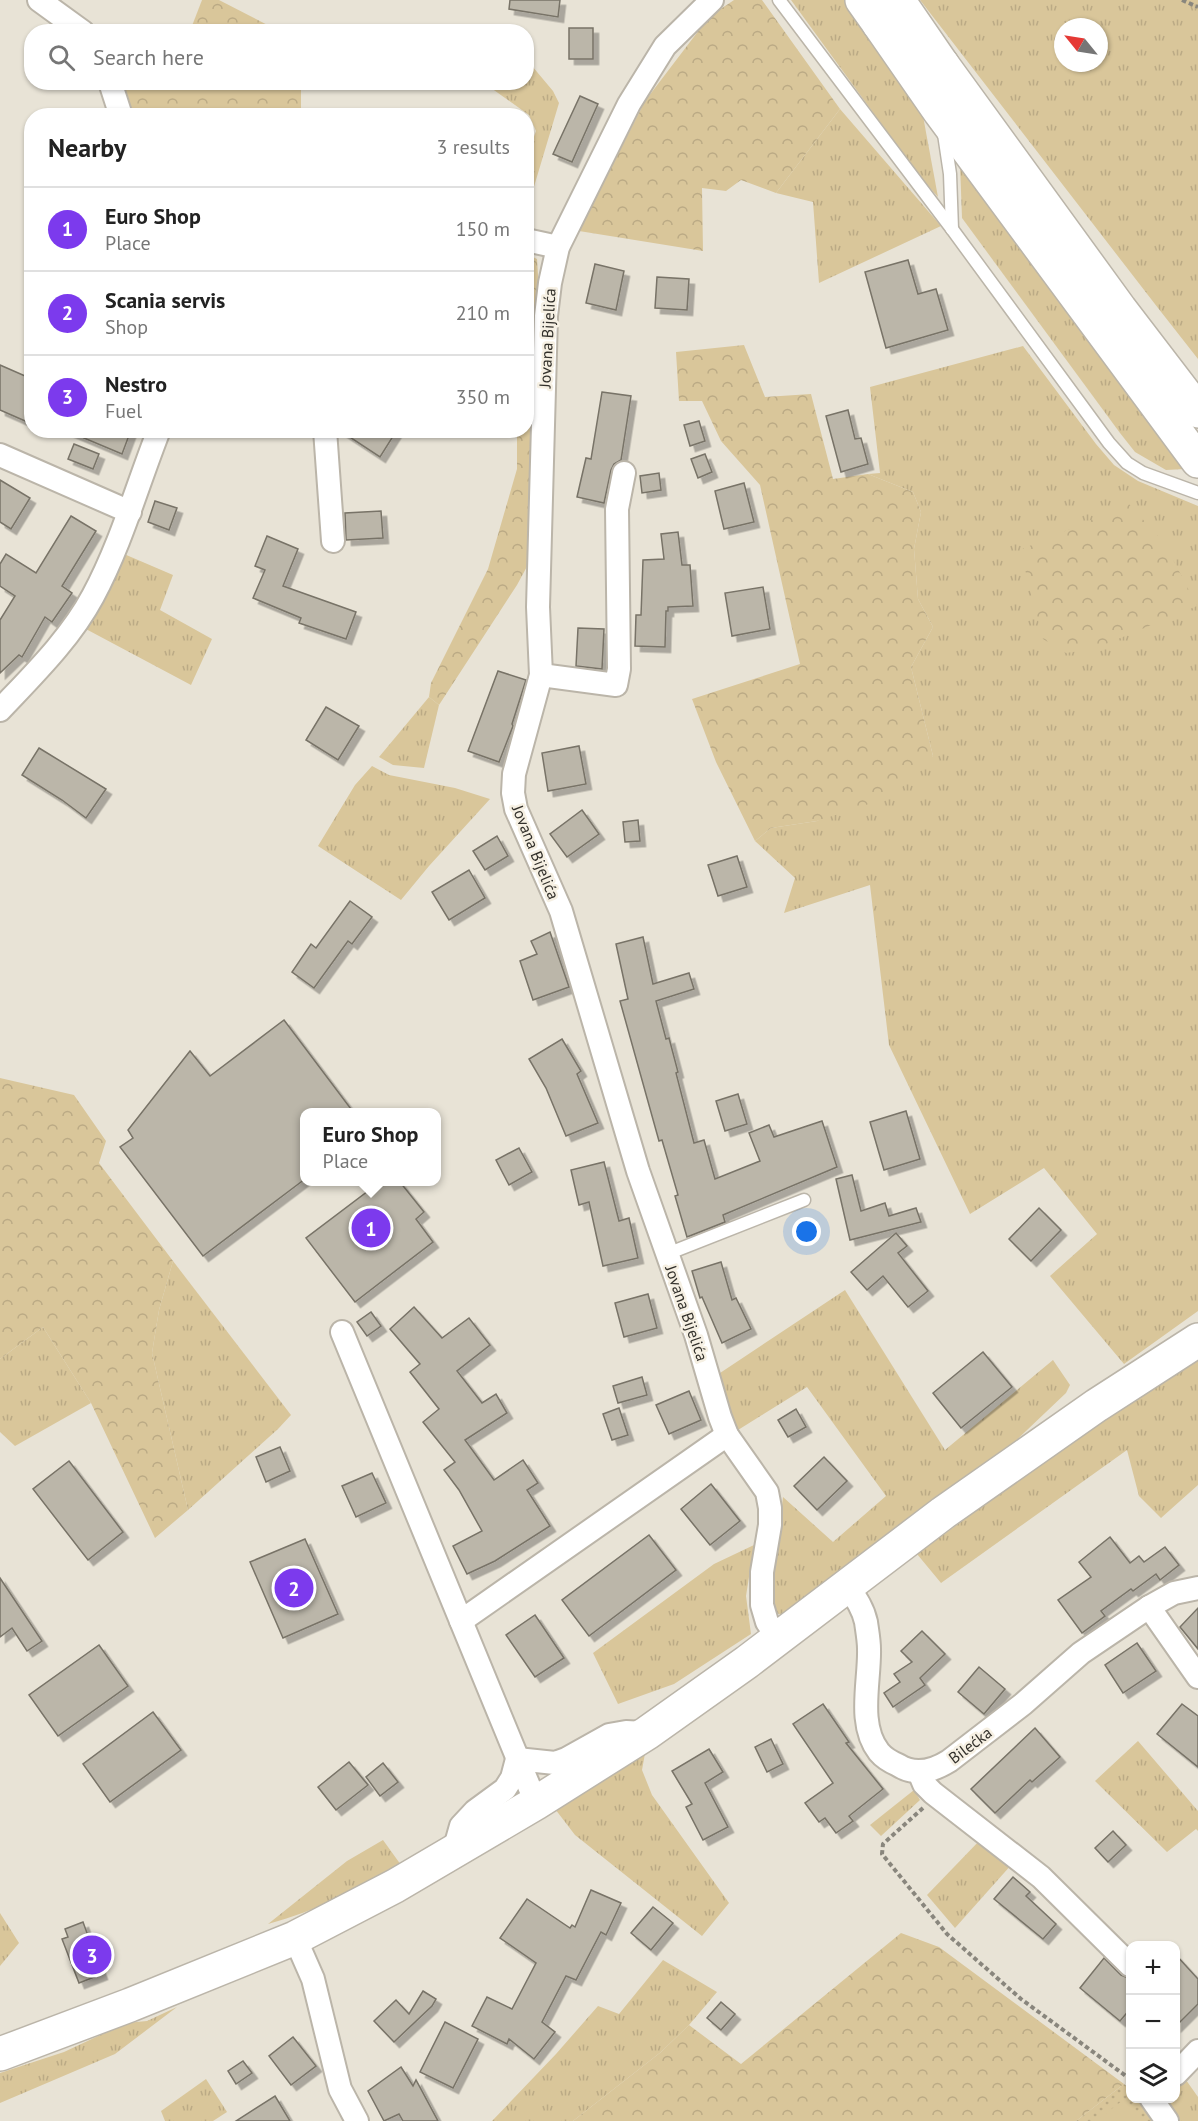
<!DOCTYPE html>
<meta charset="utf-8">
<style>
:root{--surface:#fff;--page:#f6f6f6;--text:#222;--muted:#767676;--line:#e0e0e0;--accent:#7c3aed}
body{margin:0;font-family:"PT Sans",sans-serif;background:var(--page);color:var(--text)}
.controls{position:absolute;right:18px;bottom:18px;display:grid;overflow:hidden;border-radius:12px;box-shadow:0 2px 4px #0004}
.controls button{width:54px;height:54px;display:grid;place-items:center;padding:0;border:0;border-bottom:2px solid var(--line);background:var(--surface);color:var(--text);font:30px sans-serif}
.compass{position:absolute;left:1054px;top:18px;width:54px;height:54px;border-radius:50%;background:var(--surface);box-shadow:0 2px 4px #0004;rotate:300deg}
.you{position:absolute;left:807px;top:1232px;width:21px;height:21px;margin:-15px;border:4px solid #fff;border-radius:50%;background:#1a73e8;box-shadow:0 0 0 9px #1a73e833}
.badge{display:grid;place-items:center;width:39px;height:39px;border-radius:50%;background:var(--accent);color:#fff;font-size:20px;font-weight:700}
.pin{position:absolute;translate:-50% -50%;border:3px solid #fff;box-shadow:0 2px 6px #0006}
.popup{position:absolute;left:300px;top:1108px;width:141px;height:78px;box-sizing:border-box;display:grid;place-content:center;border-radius:12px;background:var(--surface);filter:drop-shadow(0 2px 4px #0005);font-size:20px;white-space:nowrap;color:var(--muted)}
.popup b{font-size:22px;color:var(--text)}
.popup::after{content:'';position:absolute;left:50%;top:100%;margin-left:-12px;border:12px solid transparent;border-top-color:var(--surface)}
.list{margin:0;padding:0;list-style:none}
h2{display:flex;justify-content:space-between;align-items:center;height:78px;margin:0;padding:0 24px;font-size:26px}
h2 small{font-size:20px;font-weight:400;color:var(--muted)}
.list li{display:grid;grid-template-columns:39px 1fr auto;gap:18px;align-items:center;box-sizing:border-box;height:84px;padding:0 24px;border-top:2px solid var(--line)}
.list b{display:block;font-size:22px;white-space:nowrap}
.list p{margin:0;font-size:20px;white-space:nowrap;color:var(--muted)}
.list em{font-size:20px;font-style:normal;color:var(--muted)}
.icon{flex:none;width:33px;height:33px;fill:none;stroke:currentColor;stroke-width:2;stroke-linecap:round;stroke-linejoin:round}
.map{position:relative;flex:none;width:1198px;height:2121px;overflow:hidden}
.search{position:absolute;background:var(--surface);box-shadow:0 2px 4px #0004;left:24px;top:24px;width:510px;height:66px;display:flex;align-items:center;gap:15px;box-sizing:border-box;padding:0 21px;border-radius:24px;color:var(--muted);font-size:22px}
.panel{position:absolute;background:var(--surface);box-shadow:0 2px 4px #0004;left:24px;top:108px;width:510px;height:330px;border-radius:24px}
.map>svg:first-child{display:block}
</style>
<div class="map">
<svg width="1198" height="2121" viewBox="0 0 1198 2121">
<defs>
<pattern id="grass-tufts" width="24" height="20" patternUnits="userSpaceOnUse" patternTransform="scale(1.5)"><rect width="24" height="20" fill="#d9c69a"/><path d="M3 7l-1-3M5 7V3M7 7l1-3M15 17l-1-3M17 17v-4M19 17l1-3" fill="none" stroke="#bbaa85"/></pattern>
<pattern id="forest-crowns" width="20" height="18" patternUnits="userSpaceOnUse" patternTransform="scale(1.5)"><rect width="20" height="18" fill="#d9c69a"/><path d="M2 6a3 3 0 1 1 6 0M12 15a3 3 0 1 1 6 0" fill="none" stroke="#bbaa85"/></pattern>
<pattern id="park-dots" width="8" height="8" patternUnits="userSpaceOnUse" patternTransform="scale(1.5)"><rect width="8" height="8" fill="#d9c69a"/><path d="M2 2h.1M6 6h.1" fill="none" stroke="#bbaa85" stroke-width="1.8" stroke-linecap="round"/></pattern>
<filter id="shadow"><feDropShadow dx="5.5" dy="5.5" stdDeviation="0" flood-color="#0004"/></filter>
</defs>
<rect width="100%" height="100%" fill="#e8e3d6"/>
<!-- grass -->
<g fill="url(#grass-tufts)" fill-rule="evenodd">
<path d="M791 0H847L923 116 938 197 920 177Z"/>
<path d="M920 0H1198V359L1158 308ZM1063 27H1099V63H1063Z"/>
<path d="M527 60 553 91 559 103 527 210V156L536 131 529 115 484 83 526 82Z"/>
<path d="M840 109 941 226 819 283 813 202 776 193Z"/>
<path d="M960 164 1185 469 1166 470 1135 452 1120 433 962 218Z"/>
<path d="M1023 346 1096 444 1114 465 1138 481 1198 506V1311L1124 1364 1050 1276 1097 1234 1044 1168 970 1214 889 1045 870 885 784 913 795 878 755 841 771 828 817 821 933 756 911 667 933 627 918 599 914 549 921 512 913 492 868 474 880 473 870 387Z"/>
<path d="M124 554 173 575 160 610 212 639 191 685 84 628Z"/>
<path d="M429 697 439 705 424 768 393 765 379 757Z"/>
<path d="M372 766 389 775 455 788 490 799 429 866 401 900 318 846 355 785Z"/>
<path d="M173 1261 291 1415 278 1429 188 1510 152 1353 159 1310Z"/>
<path d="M845 1290 945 1450 1053 1360 1070 1385 1066 1393 982 1473 783 1616 777 1613 770 1603 769 1591 778 1540 783 1497 833 1542 886 1496 807 1387 738 1430 714 1377Z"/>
<path d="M43 1327 91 1403 15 1446 0 1432V1359Z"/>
<path d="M1198 1358V1485L1161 1518 1139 1496 1127 1450 941 1583 917 1554 1095 1424Z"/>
<path d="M754 1545 746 1596 751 1634 674 1684 618 1704 593 1653 714 1564Z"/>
<path d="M1138 1741 1198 1811V1831L1196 1829 1167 1852 1095 1781Z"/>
<path d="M646 1748 642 1770 652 1795 729 1903 702 1936 575 1835 552 1805Z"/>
<path d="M914 1790 920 1800 881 1836 870 1825Z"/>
<path d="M981 1839 1012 1864 955 1928 927 1895Z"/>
<path d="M383 1840 401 1865C355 1890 319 1910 268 1924L347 1861Z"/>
<path d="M0 1913 19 1943 0 1966Z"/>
<path d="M663 1960 717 1992 689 2025 661 2052 573 2121H492L556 2054 598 2006 619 2014Z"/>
<path d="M177 2007 115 2054 0 2103V2073L64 2052 126 2023 147 2021Z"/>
<path d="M206 2079 227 2112 213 2121H165L161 2111Z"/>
<path d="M1186 2080 1198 2097V2121H1179L1169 2107 1171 2099 1176 2098V2090Z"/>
</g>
<!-- forest -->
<g fill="url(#forest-crowns)">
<path d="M202 0H219L279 31H190Z"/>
<path d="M734 0H762L840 109 776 193 741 180 726 191 702 188 703 251 579 231 645 101 709 17Z"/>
<path d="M122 83H301V115H131Z"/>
<path d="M527 254 537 259 539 291 530 561 517 585 439 705 429 697 431 683 488 569 517 469V431L526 430Z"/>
<path d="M744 345 765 397 811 394 833 479 868 474 913 492 921 512 914 549 918 599 933 627 911 667 933 756 893 796 817 821 771 828 755 841 716 762 692 699 800 664 760 485 721 441 702 401H679L676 352Z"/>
<path d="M1129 504 1165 544 1197 606 1094 649 1066 653 1043 639 1020 550Z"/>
<path d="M0 1078 74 1095 106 1141 99 1163 173 1261 159 1310 152 1353 188 1510 155 1538 91 1403 43 1327 0 1359Z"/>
<path d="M901 1933 939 1947 1124 2084 1076 2121H573L661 2052 689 2025 741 2064Z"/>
</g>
<!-- park -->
<path fill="url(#park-dots)" d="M1124 2084 1130 2089V2098L1140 2099 1157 2121H1076Z"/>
<!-- pitch -->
<path fill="#d9c69a" d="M1123 2100 1140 2121H1096Z"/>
<!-- building -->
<g fill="#bbb6a9" stroke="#787367" stroke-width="1.5" filter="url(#shadow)">
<path d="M510 0H560L558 17 509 9Z"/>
<rect x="569" y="28" width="24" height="31"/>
<path d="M580 96 598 104 572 162 553 154Z"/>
<path d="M908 260 918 294 936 289 948 330 886 348 865 272Z"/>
<path d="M595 264 624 271 616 310 586 303Z"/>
<path d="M657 277 689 279 687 310 655 308Z"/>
<path d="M0 365 32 379V424L0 410Z"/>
<path d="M602 392 631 396 621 460 614 464 611 470 604 503 577 497 586 458 591 459Z"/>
<path d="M848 410 855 439 861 438 868 464 841 472 826 416Z"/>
<path d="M699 421 705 441 690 446 684 425Z"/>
<path d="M65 430H131L122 454Z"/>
<path d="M339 430H397L380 457Z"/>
<path d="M74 444 99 454 93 469 68 459Z"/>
<path d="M705 454 712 472 698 478 691 459Z"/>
<path d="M659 473 661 490 642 493 640 476Z"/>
<path d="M0 480 30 498 11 529 0 522Z"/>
<path d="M744 483 754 522 724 529 715 491Z"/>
<path d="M155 501 177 508 169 530 148 522Z"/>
<path d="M381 511 383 538 346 540 345 513Z"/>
<path d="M71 516 96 531 62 586 72 593 52 622 45 617 22 657 19 655 0 673V620L15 596 0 586V564L6 554 36 573Z"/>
<path d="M678 532 682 565H690L693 606 668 607V611H666L665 647 635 646 636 615H641L643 560 664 559 661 534Z"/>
<path d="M267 536 298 549 283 586 356 612 346 639 299 623 301 618 253 598 265 570 255 566Z"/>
<path d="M763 587 770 629 732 636 725 593Z"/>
<path d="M578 628 604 629 602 669 576 666Z"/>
<path d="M498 671 526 680 512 724 513 726 499 762 468 751Z"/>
<path d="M326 707 359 726 338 760 306 740Z"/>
<path d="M579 746 586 784 548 791 542 753Z"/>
<path d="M39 748 106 789 86 818 62 800 22 775Z"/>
<path d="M582 810 599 834 567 857 550 834Z"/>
<path d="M638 820 640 841 625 842 623 822Z"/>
<path d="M497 836 508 856 485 870 473 851Z"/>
<path d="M737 856 747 887 718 896 708 865Z"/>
<path d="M469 870 485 898 449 920 432 892Z"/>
<path d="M350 901 372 917 352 944 348 941 314 988 292 972 311 944 316 948Z"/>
<path d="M550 932 569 987 533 1000 520 961 537 954 531 941Z"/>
<path d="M643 937 653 984 689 973 694 989 656 1001 666 1039 669 1038 678 1072 676 1073 694 1143 704 1140 715 1179 760 1161 749 1133 769 1125 774 1137 822 1121 837 1167 723 1215 725 1222 687 1237 675 1196 678 1195 662 1140 659 1141 620 1001 628 999 616 944Z"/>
<path d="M284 1020 354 1113H305V1179L203 1256 120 1147 133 1138 128 1130 190 1051 210 1076Z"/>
<path d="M562 1039 581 1071 577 1074 598 1123 566 1136 546 1088 529 1059Z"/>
<path d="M738 1094 747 1124 725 1131 716 1101Z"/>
<path d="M906 1111 920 1159 884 1170 870 1122Z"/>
<path d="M519 1148 532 1172 509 1185 496 1160Z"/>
<path d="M604 1162 619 1221 629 1218 638 1258 603 1266 589 1202 579 1205 571 1170Z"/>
<path d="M852 1175 861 1211 885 1203 889 1216 916 1208 921 1222 850 1240 836 1179Z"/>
<path d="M380 1182H400L424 1212 416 1219 433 1242 355 1302 306 1238Z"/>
<path d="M1039 1208 1061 1230 1031 1261 1009 1239Z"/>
<path d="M896 1233 907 1246 898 1253 928 1291 908 1307 883 1276 867 1290 851 1272Z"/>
<path d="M721 1262 732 1300 736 1298 751 1329 722 1343 702 1297 700 1298 692 1271Z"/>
<path d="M648 1294 657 1328 624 1337 615 1303Z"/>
<path d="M414 1307 442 1338 469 1318 490 1345 457 1371 482 1403 496 1394 507 1413 465 1440 494 1480 523 1460 538 1483 527 1490 550 1526 495 1561 467 1574 453 1546 482 1531 459 1490 444 1470 455 1462 423 1422 439 1409 410 1372 420 1364 390 1329Z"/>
<path d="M371 1312 381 1326 367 1336 357 1322Z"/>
<path d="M983 1352 1012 1387 961 1428 933 1393Z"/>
<path d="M642 1377 647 1395 618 1403 613 1386Z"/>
<path d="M689 1391 701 1420 669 1434 656 1405Z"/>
<path d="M619 1408 628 1435 612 1440 603 1414Z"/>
<path d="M796 1409 806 1427 788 1437 778 1420Z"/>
<path d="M280 1447 290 1471 266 1482 256 1457Z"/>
<path d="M824 1457 847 1481 817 1510 794 1486Z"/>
<path d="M69 1461 123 1532 88 1560 33 1489Z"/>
<path d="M372 1473 386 1503 356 1517 342 1486Z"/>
<path d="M711 1484 740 1521 710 1545 681 1509Z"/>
<path d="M649 1535 676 1570 589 1636 562 1600Z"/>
<path d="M1110 1537 1130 1563 1139 1556 1144 1562 1165 1547 1179 1565 1160 1580 1156 1574 1133 1591 1131 1589 1101 1611 1105 1616 1082 1633 1058 1600 1091 1577 1079 1562Z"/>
<path d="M305 1539 338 1614 283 1638 250 1562Z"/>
<path d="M0 1578 42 1641 27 1651 12 1628 0 1637Z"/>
<path d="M1198 1608V1649L1180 1627Z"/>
<path d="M535 1615 564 1658 535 1677 506 1635Z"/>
<path d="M922 1631 945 1654 920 1678 925 1685 893 1707 884 1693 900 1682 894 1674 912 1662 901 1651Z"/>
<path d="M1137 1643 1156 1671 1123 1693 1105 1665Z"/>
<path d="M99 1645 128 1686 58 1736 29 1695Z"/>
<path d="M979 1667 1005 1689 984 1714 958 1692Z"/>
<path d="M823 1704 849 1742 846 1743 883 1789 849 1816 853 1821 836 1833 825 1818 819 1822 805 1803 833 1783 793 1724Z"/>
<path d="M1182 1704 1198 1716V1767L1157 1734Z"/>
<path d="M153 1712 181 1750 110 1802 83 1764Z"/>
<path d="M1035 1728 1060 1757 1032 1782 1030 1780 995 1813 971 1789Z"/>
<path d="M771 1739 783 1764 767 1772 755 1747Z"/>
<path d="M709 1749 723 1772 705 1783 728 1827 703 1840 686 1807 692 1804 672 1771Z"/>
<path d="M349 1762 368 1785 336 1810 318 1787Z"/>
<path d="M383 1763 398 1782 380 1796 366 1777Z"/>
<path d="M1113 1831 1126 1845 1108 1862 1095 1848Z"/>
<path d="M1013 1877 1030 1892 1026 1896 1056 1924 1043 1939 994 1899Z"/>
<path d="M591 1890 621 1903 606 1935 601 1932 576 1980 566 1976 542 2022 555 2032 534 2059 509 2039 507 2044 472 2026 487 1997 512 2009 536 1963 500 1938 527 1899 570 1928 572 1925 575 1927Z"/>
<path d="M653 1907 673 1923 651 1950 631 1933Z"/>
<path d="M83 1922 102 1974 79 1983 62 1939 68 1937 65 1929Z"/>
<path d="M1176 1955 1198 1979V2004L1176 2026Z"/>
<path d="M1104 1958 1121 1975 1131 1979V2008L1120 2021 1080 1988Z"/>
<path d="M423 1991 436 1999 432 2006 394 2042 374 2021 396 2000 409 2014Z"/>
<path d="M721 2002 735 2014 721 2030 707 2018Z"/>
<path d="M445 2022 478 2039 453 2088 420 2072Z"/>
<path d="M293 2037 316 2066 291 2085 269 2056Z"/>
<path d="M243 2061 252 2073 236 2084 228 2071Z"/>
<path d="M401 2067 413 2086 416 2080 438 2121H403L399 2114 384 2121 368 2091Z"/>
<path d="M275 2096 290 2121H236Z"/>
</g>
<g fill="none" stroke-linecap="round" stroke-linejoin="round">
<!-- service casing -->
<g stroke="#bbb5a9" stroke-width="15">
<g id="service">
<path d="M779 0 952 229 1109 443 1127 463 1143 473 1198 493"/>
<path d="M944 134 950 174 952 229"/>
<path d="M667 1254 804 1200"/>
</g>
</g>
<!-- minor casing -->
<g stroke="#bbb5a9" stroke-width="26">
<g id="minor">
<path d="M39 0 83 32"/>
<path d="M712 0 665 46 629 104 558 247 550 283 546 316 538 607 541 675 514 774 513 793 516 809 561 911 638 1171 696 1335 720 1417 727 1435 767 1492 770 1508V1525L762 1572V1605L767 1622 778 1638"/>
<path d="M110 82 121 116"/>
<path d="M526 240 558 247"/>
<path d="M325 430 333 541"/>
<path d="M0 455 130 512"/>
<path d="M541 675 616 685 619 669 617 509 624 473"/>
<path d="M0 710C33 675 70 639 93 596 121 544 137 486 159 430"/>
<path d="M342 1332 536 1803"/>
<path d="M847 1585C855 1597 863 1608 866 1622 867 1630 869 1640 869 1649 870 1681 857 1724 879 1752 884 1758 891 1762 898 1765 915 1776 933 1771 949 1761L1023 1704 1081 1653 1149 1607 1174 1593 1198 1588"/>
<path d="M1149 1607 1198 1677"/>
<path d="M461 1621 727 1435"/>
<path d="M919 1772 924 1784 933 1793 1041 1877 1130 1965"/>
<path d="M454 1851 461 1826 475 1811 505 1789 512 1778 517 1759 555 1763 566 1759 609 1735 626 1732 645 1733"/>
<path d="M295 1938 313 1979 340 2089 357 2121"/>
<path d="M1176 2074 1198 2051"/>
<path d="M1151 2098 1167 2121"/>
</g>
</g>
<!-- primary casing -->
<g stroke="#bbb5a9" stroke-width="36">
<g id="primary">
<path d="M879 24 940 112 1198 461"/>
<path d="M942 64 1120 309 1198 411"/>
<path d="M0 2054 130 2005 295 1938 395 1886 536 1803 647 1733 747 1662 943 1513 1097 1405 1198 1340"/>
</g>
</g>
<!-- trunk casing -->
<g stroke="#bbb5a9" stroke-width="36">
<g id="trunk">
<path d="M862 0 879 24"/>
<path d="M898 0 942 64"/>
</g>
</g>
<!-- path -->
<g stroke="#89867d" stroke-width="4" stroke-dasharray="4.5 3" stroke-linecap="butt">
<path d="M1182 0 1198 7"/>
<path d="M923 1808 883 1844 882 1854 947 1934 1021 1999 1130 2079"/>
</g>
<!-- service -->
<use href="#service" stroke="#fff" stroke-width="12"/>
<!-- minor -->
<use href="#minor" stroke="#fff" stroke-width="22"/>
<!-- primary -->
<use href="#primary" stroke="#fff" stroke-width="33"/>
<!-- trunk -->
<use href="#trunk" stroke="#fff" stroke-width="33"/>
</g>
<g text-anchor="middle" stroke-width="5" stroke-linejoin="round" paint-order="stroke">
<!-- street labels -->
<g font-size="16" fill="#32302b" stroke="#f6f0e3">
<text transform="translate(547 338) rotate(-87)" y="6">Jovana Bijelića</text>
<text transform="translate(536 852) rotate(68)" y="6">Jovana Bijelića</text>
<text transform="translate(687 1313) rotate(71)" y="6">Jovana Bijelića</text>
<text transform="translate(970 1745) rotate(-37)" y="6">Bilećka</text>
</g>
</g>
</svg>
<div class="controls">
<button>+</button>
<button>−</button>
<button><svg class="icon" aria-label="layers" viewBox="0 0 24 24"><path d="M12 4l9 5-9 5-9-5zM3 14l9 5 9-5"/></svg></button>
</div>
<svg class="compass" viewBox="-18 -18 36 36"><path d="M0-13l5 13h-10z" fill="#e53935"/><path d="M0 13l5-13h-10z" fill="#767676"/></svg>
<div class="you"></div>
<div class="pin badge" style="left:371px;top:1228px">1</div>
<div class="popup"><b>Euro Shop</b>Place</div>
<div class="pin badge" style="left:294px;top:1588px">2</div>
<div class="pin badge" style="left:92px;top:1955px">3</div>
<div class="search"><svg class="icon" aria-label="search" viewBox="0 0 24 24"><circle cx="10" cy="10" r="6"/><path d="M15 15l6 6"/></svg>Search here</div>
<section class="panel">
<h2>Nearby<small>3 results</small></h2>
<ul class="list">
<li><span class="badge">1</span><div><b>Euro Shop</b><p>Place</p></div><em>150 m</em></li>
<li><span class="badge">2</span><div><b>Scania servis</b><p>Shop</p></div><em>210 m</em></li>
<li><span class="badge">3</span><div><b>Nestro</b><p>Fuel</p></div><em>350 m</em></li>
</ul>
</section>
</div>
